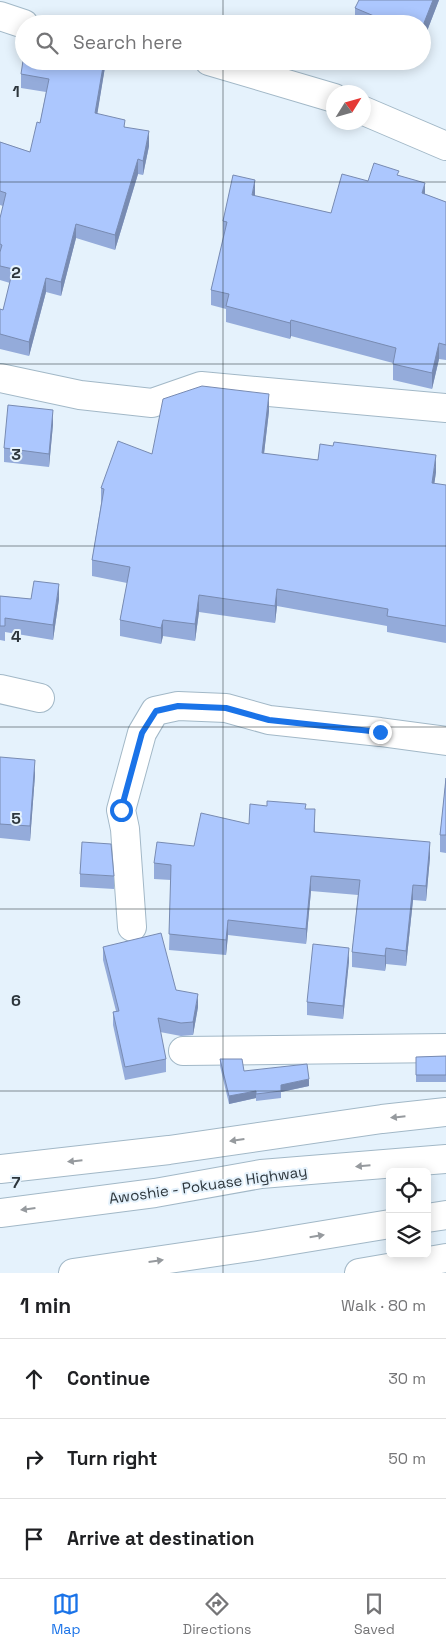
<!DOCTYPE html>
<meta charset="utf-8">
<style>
:root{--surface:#fff;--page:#f2f2f2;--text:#202124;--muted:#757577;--line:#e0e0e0;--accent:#1a73e8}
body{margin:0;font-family:"Space Grotesk",sans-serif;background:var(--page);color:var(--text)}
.controls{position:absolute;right:15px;bottom:15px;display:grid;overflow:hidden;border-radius:8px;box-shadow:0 2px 12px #0003}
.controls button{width:45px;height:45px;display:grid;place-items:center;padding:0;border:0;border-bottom:1px solid var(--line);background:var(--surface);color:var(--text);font:25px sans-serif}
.compass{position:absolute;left:326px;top:85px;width:45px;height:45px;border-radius:50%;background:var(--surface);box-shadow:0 2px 12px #0003;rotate:53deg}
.stop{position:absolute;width:15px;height:15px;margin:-11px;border:4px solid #1a73e8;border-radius:50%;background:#fff}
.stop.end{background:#1a73e8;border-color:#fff;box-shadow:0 1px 5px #0008}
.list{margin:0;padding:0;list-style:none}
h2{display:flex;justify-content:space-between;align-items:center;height:65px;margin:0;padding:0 20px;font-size:21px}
h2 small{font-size:16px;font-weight:400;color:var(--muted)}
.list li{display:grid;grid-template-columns:32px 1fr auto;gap:15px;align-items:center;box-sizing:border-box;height:80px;padding:0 20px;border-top:1px solid var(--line)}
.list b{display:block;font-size:19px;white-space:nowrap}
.list em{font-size:16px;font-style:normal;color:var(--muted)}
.icon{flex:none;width:28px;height:28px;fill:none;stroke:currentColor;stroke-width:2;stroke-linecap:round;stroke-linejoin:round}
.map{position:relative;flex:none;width:446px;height:1273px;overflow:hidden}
.search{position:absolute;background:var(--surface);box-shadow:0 2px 12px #0003;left:15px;right:15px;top:15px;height:55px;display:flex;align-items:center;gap:12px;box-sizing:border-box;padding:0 18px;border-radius:28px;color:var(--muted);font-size:19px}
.sheet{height:305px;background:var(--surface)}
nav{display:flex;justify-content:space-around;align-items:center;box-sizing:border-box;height:70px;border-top:1px solid var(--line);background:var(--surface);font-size:14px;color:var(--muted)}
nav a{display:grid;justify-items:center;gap:2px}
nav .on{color:var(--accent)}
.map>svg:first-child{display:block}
</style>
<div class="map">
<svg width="446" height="1273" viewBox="0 0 446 1273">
<rect width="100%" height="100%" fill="#e5f2fc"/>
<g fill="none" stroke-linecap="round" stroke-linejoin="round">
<!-- minor casing -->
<g stroke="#a2b8c7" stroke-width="30">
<g id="minor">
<path d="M0 16 24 24"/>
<path d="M209 61 334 98"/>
<path d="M364 111 446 146"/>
<path d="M0 378 80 395 152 403 201 386 446 408"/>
<path d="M0 689 40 698"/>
<path d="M132 927 125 829 121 810 142 733 155 711 178 706 226 708 269 720 380 732 446 741"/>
<path d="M183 1051 446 1048"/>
<path d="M0 1169 169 1150 382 1119 446 1112"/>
<path d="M359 1273 446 1258"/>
</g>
</g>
<!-- major casing -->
<g stroke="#a2b8c7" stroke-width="30">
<g id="major">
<path d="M0 1213 155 1193 261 1174 446 1159"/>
<path d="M427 1218 446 1215"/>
<path d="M73 1273 257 1246 390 1224"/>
</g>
</g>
<!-- minor -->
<use href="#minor" stroke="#fff" stroke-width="28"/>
<!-- major -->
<use href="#major" stroke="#fff" stroke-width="28"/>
</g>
<!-- wall -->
<g fill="#94abda">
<path d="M439 0 422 44V24H355V8Z"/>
<path d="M106 61 97 114 125 127 149 146 143 175 138 174 115 250 76 238 61 296 46 292 29 356 0 349V309L3 310 10 283 0 280V218L3 206 0 205V142L30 152 40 123 46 92 21 88V74Z"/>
<path d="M399 175 425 194 446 202V360L439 359 432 389 393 380V363L291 336 290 339 226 322V309L211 305V290L224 237H223V221L255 196 331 213 368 181Z"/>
<path d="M269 411 264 454 436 472 434 484 446 485V643L387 632V626L277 606 275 623 199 612 195 641 163 636 161 644 120 636V620L127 583 92 576V560L101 504V488L152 454Z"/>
<path d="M53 424 49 467 4 462V448Z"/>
<path d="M0 596 31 599H59L53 640 5 632V641L0 640Z"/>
<path d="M0 757 35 775 30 841 0 838Z"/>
<path d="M446 778V853L440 852V835Z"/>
<path d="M306 809 315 825V832L430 857 426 901 413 900 406 966 386 964 385 971 352 967V952L358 895 311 891 306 944 228 935 226 955 169 950 171 880 154 879V863L194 846 249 824Z"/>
<path d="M80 874 114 876V889L80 887Z"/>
<path d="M103 947 176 990 198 1007 193 1035 181 1036 160 1032 166 1059V1072L125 1080 113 1025V1012L116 1011 103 960Z"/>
<path d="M349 961 343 1019 307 1015V1002Z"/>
<path d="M446 1056V1082H416V1057Z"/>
<path d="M220 1059 244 1071 309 1086 281 1092V1098L256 1101V1098L229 1104 220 1066Z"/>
</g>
<!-- shaded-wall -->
<g fill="#788bb2">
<path d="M433 0H439L422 44V28Z"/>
<path d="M104 61H106L95 128V113Z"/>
<path d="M149 131V146L143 175V161Z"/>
<path d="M138 159V174L115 250V235Z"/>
<path d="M255 180V196L252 195Z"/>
<path d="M425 183V199L422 193Z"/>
<path d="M76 224V238L61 296V282Z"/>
<path d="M46 278V292L29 356V342Z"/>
<path d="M291 320V336L290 339V323Z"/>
<path d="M439 343V359L432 389V373Z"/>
<path d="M269 394V411L262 470V453Z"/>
<path d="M53 410V424L49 467V454Z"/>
<path d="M436 455V472L432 500V483Z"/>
<path d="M59 584V599L53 640V625Z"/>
<path d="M277 589V606L275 623V606Z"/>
<path d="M199 595V612L195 641V624Z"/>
<path d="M163 620V636L161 644V628Z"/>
<path d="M35 760V775L30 841V826Z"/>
<path d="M430 842V857L426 901V886Z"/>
<path d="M311 876V891L306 944V929Z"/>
<path d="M413 885V900L406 966V951Z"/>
<path d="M228 920V935L226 955V940Z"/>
<path d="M349 948V961L343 1019V1006Z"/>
<path d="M386 948V964L385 971V956Z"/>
<path d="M198 994V1007L193 1035V1022Z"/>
<path d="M309 1079V1086L281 1092V1085Z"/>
<path d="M256 1091V1098L229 1104V1096Z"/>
</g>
<!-- building -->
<g fill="#acc7fe" stroke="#788bb2">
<path d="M359 0H433L422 28V24H393L355 8Z"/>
<path d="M24 54V61H104L95 113 125 120 124 127 149 131 143 161 138 159 115 235 76 224 61 282 46 278 29 342 0 334V309L3 310 13 269 0 266V252L2 245 0 244V218L6 193 0 191V142L30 152 37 122 40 123 49 79 21 74Z"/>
<path d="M374 163 399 171 397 175 425 183 422 193 446 202V345L439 343 432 373 393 364 396 348 291 320 290 323 226 306 229 294 211 290 227 222 223 221 233 175 255 180 252 195 331 213 342 174 368 181Z"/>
<path d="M202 386 269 394 262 453 318 460 320 444 333 446 334 442 436 455 432 483 446 485V626L387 616 388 609 277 589 275 606 199 595 195 624 163 620 161 628 120 620 130 567 92 560 104 489 101 488 118 441 152 454 163 399Z"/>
<path d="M8 405 53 410 49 454 4 448Z"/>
<path d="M34 581 59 584 53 625 5 618V626H0V596L31 599Z"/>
<path d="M0 757 35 760 30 826 0 824Z"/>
<path d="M446 778V835H440Z"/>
<path d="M267 801 306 804 305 809H315L314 832 430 842 426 886 413 885 406 951 386 948 385 956 352 952 360 880 311 876 306 929 228 920 226 940 169 934 171 865 154 863 157 842 194 846 201 813 249 824 250 804 267 806Z"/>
<path d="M82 842 111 844 114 876 80 874Z"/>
<path d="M161 933 176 990 198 994 193 1022 181 1023 158 1018 166 1059 125 1067 113 1012 119 1011 103 947Z"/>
<path d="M313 944 349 948 343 1006 307 1002Z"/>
<path d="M446 1056V1075H416V1057Z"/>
<path d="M220 1059H242L244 1071 307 1064 309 1079 281 1085V1091L256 1094V1091L229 1096Z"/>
</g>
<!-- one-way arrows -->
<defs><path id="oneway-solid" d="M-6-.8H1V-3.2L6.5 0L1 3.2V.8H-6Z" transform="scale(1.25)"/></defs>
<g fill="#969a9e">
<use href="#oneway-solid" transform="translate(398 1117) rotate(174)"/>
<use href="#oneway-solid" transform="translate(237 1140) rotate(172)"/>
<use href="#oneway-solid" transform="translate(75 1161) rotate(174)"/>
<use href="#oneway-solid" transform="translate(363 1166) rotate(175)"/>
<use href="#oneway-solid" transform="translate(28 1209) rotate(173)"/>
<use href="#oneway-solid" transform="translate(317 1236) rotate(-9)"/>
<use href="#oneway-solid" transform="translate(156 1261) rotate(-8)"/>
</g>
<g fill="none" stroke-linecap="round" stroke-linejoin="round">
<!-- route -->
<path stroke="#1a73e8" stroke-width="6" d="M121 810 142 733 156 711 178 706 226 708 269 720 380 732"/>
</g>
<!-- grid -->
<path fill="none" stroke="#2d363c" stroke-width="1" stroke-opacity="0.55" d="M223 0V24M223 61V1273M0 182H446M0 364H446M0 546H446M0 727H446M0 909H446M0 1091H446"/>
<g text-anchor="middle" stroke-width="4" stroke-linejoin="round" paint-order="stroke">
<!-- street labels -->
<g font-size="15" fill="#2d363c" stroke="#e5f2fc">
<text transform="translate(208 1185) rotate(-8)" y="5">Awoshie - Pokuase Highway</text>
</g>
</g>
<g font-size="16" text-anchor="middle" font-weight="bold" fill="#2d363c" stroke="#e5f2fc" stroke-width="4" stroke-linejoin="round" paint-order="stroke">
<text x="16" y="97">1</text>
<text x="16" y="278">2</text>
<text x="16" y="460">3</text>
<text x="16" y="642">4</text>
<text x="16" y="824">5</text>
<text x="16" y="1006">6</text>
<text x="16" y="1188">7</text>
</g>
</svg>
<div class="controls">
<button><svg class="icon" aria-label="locate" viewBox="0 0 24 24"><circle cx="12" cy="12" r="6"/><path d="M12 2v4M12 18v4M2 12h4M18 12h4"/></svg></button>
<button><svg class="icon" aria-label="layers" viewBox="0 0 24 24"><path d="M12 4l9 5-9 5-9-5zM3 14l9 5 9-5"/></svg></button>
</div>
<svg class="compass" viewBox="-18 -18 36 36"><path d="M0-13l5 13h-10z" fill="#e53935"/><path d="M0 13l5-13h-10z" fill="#757577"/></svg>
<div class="stop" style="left:121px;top:810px"></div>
<div class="stop end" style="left:380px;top:732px"></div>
<div class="search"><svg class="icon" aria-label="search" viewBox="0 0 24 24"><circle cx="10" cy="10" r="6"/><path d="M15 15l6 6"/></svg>Search here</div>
</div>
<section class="sheet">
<h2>1 min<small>Walk · 80 m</small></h2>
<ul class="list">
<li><svg class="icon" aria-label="ahead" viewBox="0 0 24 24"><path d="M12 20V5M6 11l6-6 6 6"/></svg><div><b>Continue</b></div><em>30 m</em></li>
<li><svg class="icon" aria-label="right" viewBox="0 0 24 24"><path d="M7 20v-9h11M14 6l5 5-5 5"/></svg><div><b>Turn right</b></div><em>50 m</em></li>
<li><svg class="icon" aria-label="arrive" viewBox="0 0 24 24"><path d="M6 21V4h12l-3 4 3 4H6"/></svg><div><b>Arrive at destination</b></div></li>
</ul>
</section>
<nav>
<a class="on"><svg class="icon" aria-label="map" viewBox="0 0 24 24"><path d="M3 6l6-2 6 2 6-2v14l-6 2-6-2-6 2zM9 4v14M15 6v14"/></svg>Map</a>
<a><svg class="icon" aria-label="directions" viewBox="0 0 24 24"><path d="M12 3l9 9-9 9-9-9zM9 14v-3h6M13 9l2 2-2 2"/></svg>Directions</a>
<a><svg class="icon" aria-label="saved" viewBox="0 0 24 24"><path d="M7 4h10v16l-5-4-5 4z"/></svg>Saved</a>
</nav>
